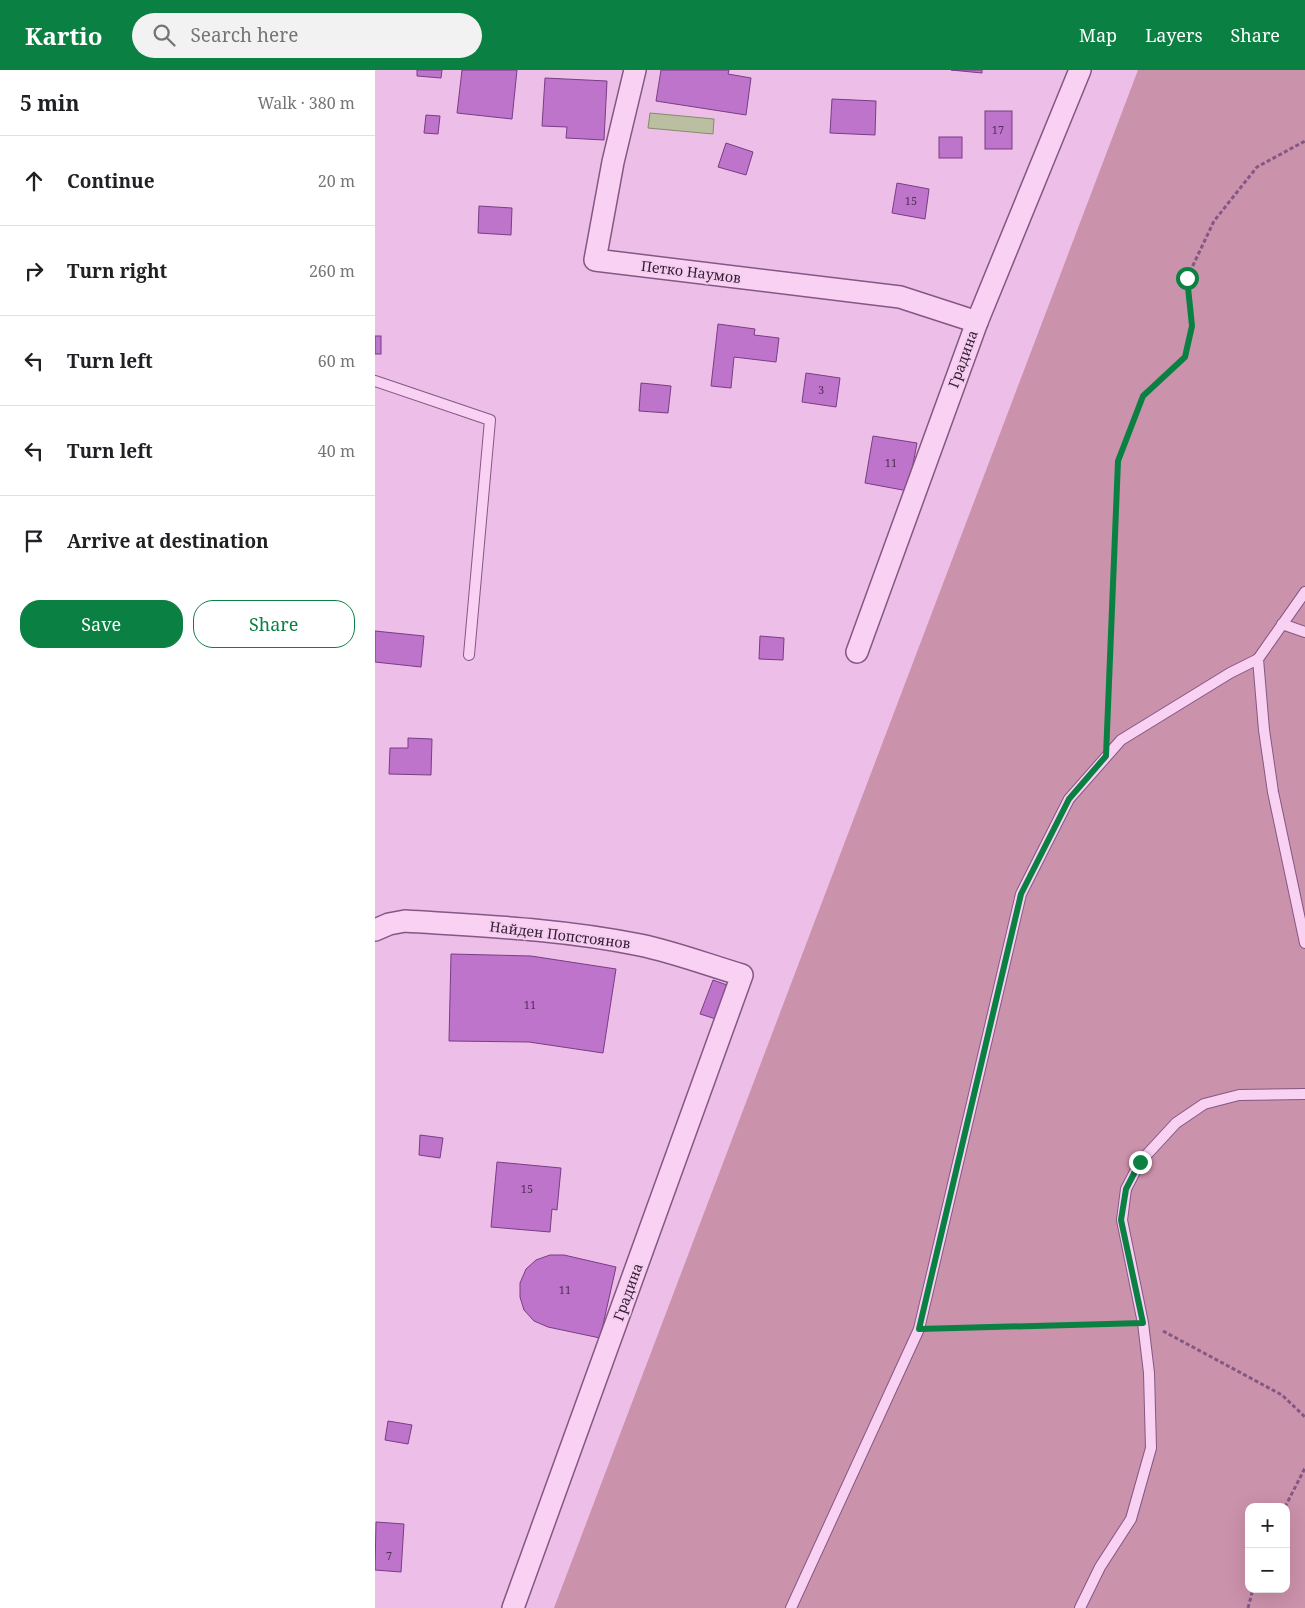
<!DOCTYPE html>
<meta charset="utf-8">
<style>
:root{--surface:#fff;--page:#f2f2f2;--text:#202124;--muted:#757577;--line:#e0e0e0;--accent:#0b8043}
body{margin:0;font-family:"Noto Serif",serif;background:var(--page);color:var(--text)}
.controls{position:absolute;right:15px;bottom:15px;display:grid;overflow:hidden;border-radius:10px;box-shadow:0 5px 20px #0002}
.controls button{width:45px;height:45px;display:grid;place-items:center;padding:0;border:0;border-bottom:1px solid var(--line);background:var(--surface);color:var(--text);font:25px sans-serif}
.stop{position:absolute;width:15px;height:15px;margin:-11px;border:4px solid #0b8043;border-radius:50%;background:#fff}
.stop.end{background:#0b8043;border-color:#fff;box-shadow:0 1px 5px #0008}
.list{margin:0;padding:0;list-style:none}
h2{display:flex;justify-content:space-between;align-items:center;height:65px;margin:0;padding:0 20px;font-size:21px}
h2 small{font-size:16px;font-weight:400;color:var(--muted)}
.list li{display:grid;grid-template-columns:32px 1fr auto;gap:15px;align-items:center;box-sizing:border-box;height:90px;padding:0 20px;border-top:1px solid var(--line)}
.list b{display:block;font-size:19px;white-space:nowrap}
.list em{font-size:16px;font-style:normal;color:var(--muted)}
.actions{display:flex;gap:10px;padding:15px 20px}
.actions a{flex:1;padding:11px 0;border:1px solid var(--accent);border-radius:20px;text-align:center;font-size:18px;color:var(--accent)}
.actions .main{background:var(--accent);color:#fff}
.icon{flex:none;width:28px;height:28px;fill:none;stroke:currentColor;stroke-width:2;stroke-linecap:round;stroke-linejoin:round}
.map{position:relative;flex:none;width:930px;height:1538px;overflow:hidden}
header{display:flex;align-items:center;gap:30px;box-sizing:border-box;height:70px;padding:0 25px;background:var(--accent);color:#fff}
header strong{font-size:24px}
nav{display:flex;gap:28px;margin-inline-start:auto;font-size:18px}
.search{width:350px;height:45px;background:var(--page);display:flex;align-items:center;gap:12px;box-sizing:border-box;padding:0 18px;border-radius:28px;color:var(--muted);font-size:19px}
main{display:flex}
aside{flex:1;background:var(--surface)}
.map>svg:first-child{display:block}
</style>
<header>
<strong>Kartio</strong>
<div class="search"><svg class="icon" aria-label="search" viewBox="0 0 24 24"><circle cx="10" cy="10" r="6"/><path d="M15 15l6 6"/></svg>Search here</div>
<nav><a>Map</a><a>Layers</a><a>Share</a></nav>
</header>
<main>
<aside>
<h2>5 min<small>Walk · 380 m</small></h2>
<ul class="list">
<li><svg class="icon" aria-label="ahead" viewBox="0 0 24 24"><path d="M12 20V5M6 11l6-6 6 6"/></svg><div><b>Continue</b></div><em>20 m</em></li>
<li><svg class="icon" aria-label="right" viewBox="0 0 24 24"><path d="M7 20v-9h11M14 6l5 5-5 5"/></svg><div><b>Turn right</b></div><em>260 m</em></li>
<li><svg class="icon" aria-label="left" viewBox="0 0 24 24"><path d="M17 20v-9H6M10 6l-5 5 5 5"/></svg><div><b>Turn left</b></div><em>60 m</em></li>
<li><svg class="icon" aria-label="left" viewBox="0 0 24 24"><path d="M17 20v-9H6M10 6l-5 5 5 5"/></svg><div><b>Turn left</b></div><em>40 m</em></li>
<li><svg class="icon" aria-label="arrive" viewBox="0 0 24 24"><path d="M6 21V4h12l-3 4 3 4H6"/></svg><div><b>Arrive at destination</b></div></li>
</ul>
<div class="actions"><a class="main">Save</a><a>Share</a></div>
</aside>
<div class="map">
<svg width="930" height="1538" viewBox="0 0 930 1538">
<rect width="100%" height="100%" fill="#edbee7"/>
<!-- green -->
<path fill="#cb92ab" fill-rule="evenodd" d="M763 0H930V1538H179ZM874 1437H911V1519H874Z"/>
<!-- water -->
<path fill="#babfa1" stroke="#858c69" d="M275 43 339 49 338 64 273 58Z"/>
<!-- building -->
<g fill="#be74cb" stroke="#783d84">
<path d="M42 0H67L66 8 42 6Z"/>
<path d="M87 0H142L137 49 82 43Z"/>
<path d="M286 0H354L353 4 376 8 371 45 281 31Z"/>
<path d="M576 0H607V3Z"/>
<path d="M170 8 232 11 229 70 191 68 192 57 167 56Z"/>
<path d="M457 29 501 31 500 65 455 63Z"/>
<rect x="610" y="41" width="27" height="38"/>
<path d="M51 45 65 46 63 64 49 63Z"/>
<rect x="564" y="67" width="23" height="21"/>
<path d="M351 73 378 82 371 105 343 97Z"/>
<path d="M522 113 554 119 550 149 517 143Z"/>
<path d="M104 136 137 138 136 165 103 163Z"/>
<path d="M343 254 380 259 379 265 404 268 401 292 359 287 356 318 336 316Z"/>
<rect x="0" y="266" width="6" height="18"/>
<path d="M431 303 465 308 461 337 427 332Z"/>
<path d="M266 313 296 316 293 343 264 341Z"/>
<path d="M498 366 542 373 533 421 490 413Z"/>
<path d="M0 561 49 566 46 597 0 592Z"/>
<path d="M385 566 409 568 408 590 384 589Z"/>
<path d="M33 668 57 669 56 705 14 704 15 678H33Z"/>
<path d="M76 884 156 886 241 899 228 983 154 972 74 971Z"/>
<path d="M338 910 355 916 344 950 325 944Z"/>
<path d="M45 1065 68 1068 65 1088 44 1085Z"/>
<path d="M122 1092 186 1098 182 1140 177 1139 175 1162 116 1157Z"/>
<path d="M175 1185H189L241 1197 225 1268 173 1257 159 1251 149 1240 145 1227V1213L151 1199 161 1190Z"/>
<path d="M13 1351 37 1355 33 1374 10 1370Z"/>
<path d="M1 1452 29 1454 26 1502 0 1500Z"/>
</g>
<g fill="none" stroke-linecap="round" stroke-linejoin="round">
<!-- service casing -->
<g stroke="#845785" stroke-width="12">
<g id="service">
<path d="M0 311 115 350 94 585"/>
<path d="M930 522 883 589 889 660 898 722 930 873"/>
<path d="M907 554 930 562"/>
<path d="M416 1538 544 1259 646 824 694 729 746 670 855 603 883 589"/>
<path d="M705 1538 725 1497 756 1449 776 1378 774 1303 768 1253 747 1150 751 1119 765 1092 801 1053 829 1034 864 1025 930 1024"/>
</g>
</g>
<!-- minor casing -->
<g stroke="#845785" stroke-width="24">
<g id="minor">
<path d="M260 0 238 92 220 190 525 227 602 252"/>
<path d="M482 582 602 252 705 0"/>
<path d="M0 860 14 854 30 851C108 856 187 859 265 875 299 882 333 895 367 905L138 1538"/>
</g>
</g>
<!-- path -->
<g stroke="#845785" stroke-width="3" stroke-dasharray="4 2.5" stroke-linecap="butt">
<path d="M732 658 743 391 768 326 810 287 817 256 812 208 839 151 882 97 930 71"/>
<path d="M562 1258 751 1253"/>
<path d="M788 1261 907 1325 930 1347"/>
<path d="M910 1437 930 1398"/>
<path d="M873 1538 878 1519"/>
</g>
<!-- service -->
<use href="#service" stroke="#f8d1f3" stroke-width="10"/>
<!-- minor -->
<use href="#minor" stroke="#f8d1f3" stroke-width="21"/>
</g>
<g fill="none" stroke-linecap="round" stroke-linejoin="round">
<!-- route -->
<path stroke="#0b8043" stroke-width="6" d="M765 1092 751 1119 746 1150 768 1253 544 1259 646 824 694 729 731 686 743 391 768 326 810 287 817 256 812 208"/>
</g>
<g text-anchor="middle" stroke-width="4" stroke-linejoin="round" paint-order="stroke">
<!-- number labels -->
<g font-size="11" fill="#55325a">
<text x="623" y="64">17</text>
<text x="536" y="135">15</text>
<text x="446" y="324">3</text>
<text x="516" y="397">11</text>
<text x="155" y="939">11</text>
<text x="152" y="1123">15</text>
<text x="190" y="1224">11</text>
<text x="14" y="1490">7</text>
</g>
<!-- street labels -->
<g font-size="14" fill="#321c34" stroke="#f5cdef">
<text transform="translate(316 202) rotate(7)" y="5">Петко Наумов</text>
<text transform="translate(588 289) rotate(-70)" y="5">Градина</text>
<text transform="translate(185 865) rotate(7)" y="5">Найден Попстоянов</text>
<text transform="translate(253 1222) rotate(-70)" y="5">Градина</text>
</g>
</g>
</svg>
<div class="controls">
<button>+</button>
<button>−</button>
</div>
<div class="stop" style="left:812px;top:208px"></div>
<div class="stop end" style="left:765px;top:1092px"></div>
</div>
</main>
